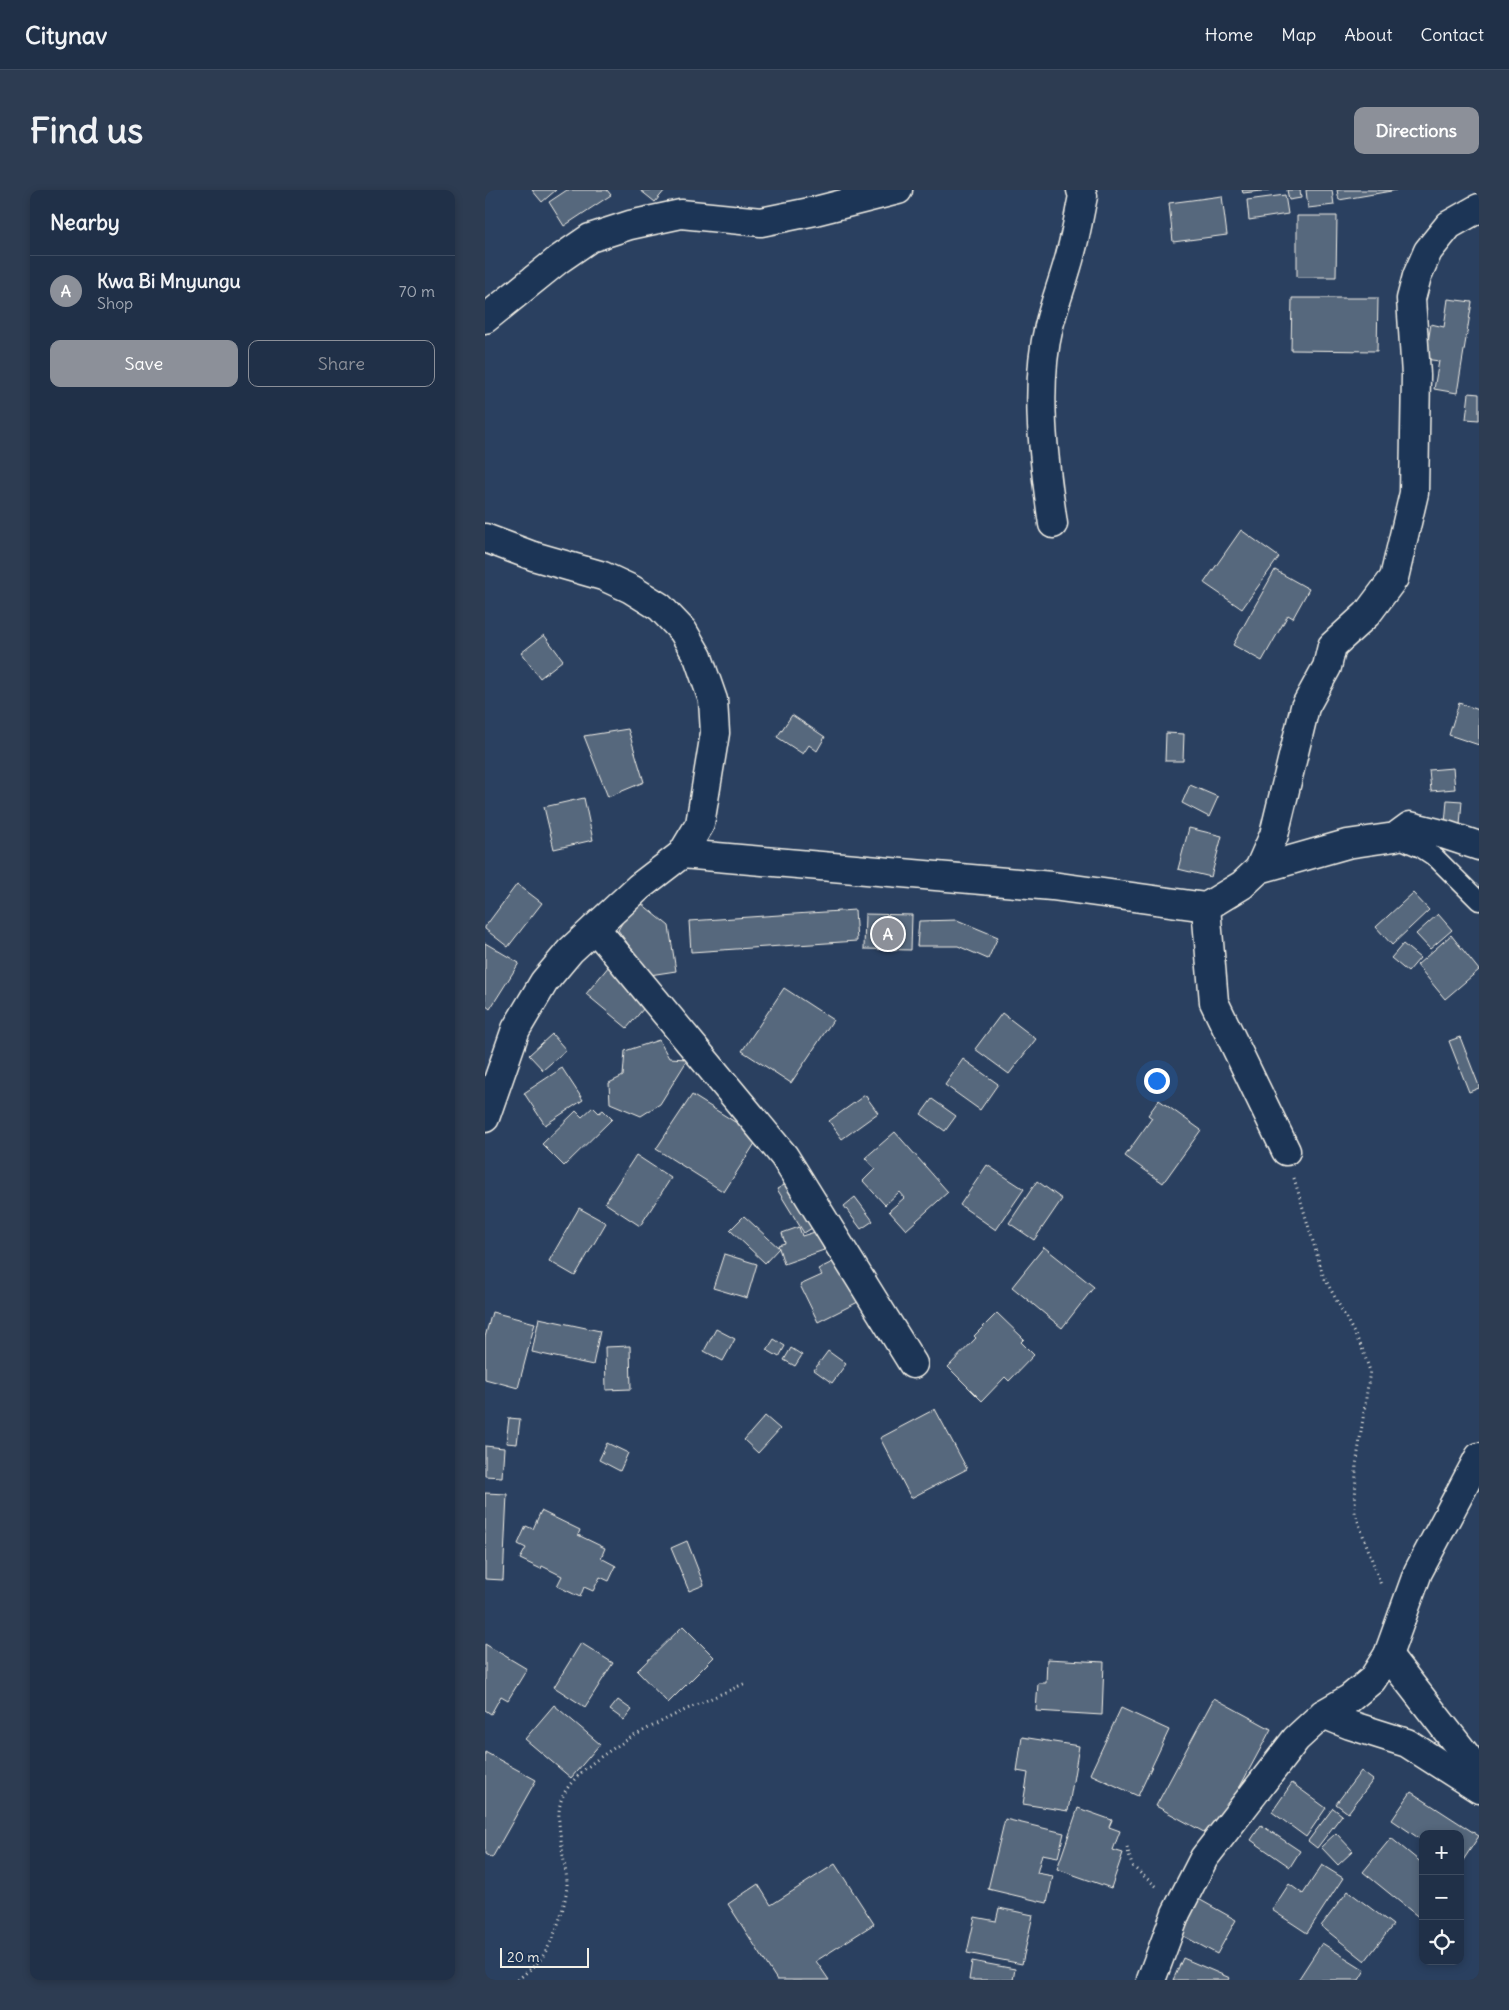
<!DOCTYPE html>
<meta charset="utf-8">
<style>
:root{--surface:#203048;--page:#2d3c52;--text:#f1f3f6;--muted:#a2a9b4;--line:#3d4b60;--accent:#8c9099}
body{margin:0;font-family:Delius,sans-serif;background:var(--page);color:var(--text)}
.controls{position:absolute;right:15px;bottom:15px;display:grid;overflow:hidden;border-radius:10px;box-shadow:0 2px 8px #0003}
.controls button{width:45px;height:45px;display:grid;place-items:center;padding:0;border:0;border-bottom:1px solid var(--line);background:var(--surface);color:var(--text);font:25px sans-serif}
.scale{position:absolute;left:15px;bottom:12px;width:89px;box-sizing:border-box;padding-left:5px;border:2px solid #f4f1e8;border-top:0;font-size:14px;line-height:18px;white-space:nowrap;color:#f4f1e8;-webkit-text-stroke:4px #1d3557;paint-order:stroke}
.you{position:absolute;left:671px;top:890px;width:18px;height:18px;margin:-12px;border:4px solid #fff;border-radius:50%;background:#1a73e8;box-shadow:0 0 0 8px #1a73e833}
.badge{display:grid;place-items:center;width:32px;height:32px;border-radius:50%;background:var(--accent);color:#fff;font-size:16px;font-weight:700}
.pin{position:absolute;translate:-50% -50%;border:2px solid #fff;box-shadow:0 1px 5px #0006}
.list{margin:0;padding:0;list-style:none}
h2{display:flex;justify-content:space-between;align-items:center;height:65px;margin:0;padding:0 20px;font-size:21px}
h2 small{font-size:16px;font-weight:400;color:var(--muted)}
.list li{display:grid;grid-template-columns:32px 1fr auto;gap:15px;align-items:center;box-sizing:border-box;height:70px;padding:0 20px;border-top:1px solid var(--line)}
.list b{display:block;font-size:19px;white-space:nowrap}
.list p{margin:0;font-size:16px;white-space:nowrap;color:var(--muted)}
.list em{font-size:16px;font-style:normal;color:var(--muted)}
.actions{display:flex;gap:10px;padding:15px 20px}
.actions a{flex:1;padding:11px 0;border:1px solid var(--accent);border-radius:10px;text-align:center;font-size:18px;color:var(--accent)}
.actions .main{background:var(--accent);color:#fff}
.icon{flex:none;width:28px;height:28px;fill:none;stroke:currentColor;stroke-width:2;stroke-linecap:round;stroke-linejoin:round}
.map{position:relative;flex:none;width:994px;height:1790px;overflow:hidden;border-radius:10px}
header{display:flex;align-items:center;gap:30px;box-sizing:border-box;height:70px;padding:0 25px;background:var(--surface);border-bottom:1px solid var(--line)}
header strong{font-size:24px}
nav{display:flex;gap:28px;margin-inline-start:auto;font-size:18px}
.intro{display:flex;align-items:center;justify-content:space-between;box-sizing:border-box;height:120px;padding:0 30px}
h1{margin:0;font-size:35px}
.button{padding:12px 22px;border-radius:10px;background:var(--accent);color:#fff;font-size:18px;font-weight:700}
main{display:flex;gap:30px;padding:0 30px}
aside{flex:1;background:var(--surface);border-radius:10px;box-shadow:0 2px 8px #0003}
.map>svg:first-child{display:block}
</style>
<header>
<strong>Citynav</strong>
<nav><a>Home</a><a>Map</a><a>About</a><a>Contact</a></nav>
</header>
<div class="intro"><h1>Find us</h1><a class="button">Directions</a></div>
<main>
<aside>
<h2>Nearby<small></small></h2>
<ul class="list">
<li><span class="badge">A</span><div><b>Kwa Bi Mnyungu</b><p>Shop</p></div><em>70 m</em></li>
</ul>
<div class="actions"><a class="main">Save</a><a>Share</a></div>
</aside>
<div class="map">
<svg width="994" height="1790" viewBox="0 0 994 1790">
<rect width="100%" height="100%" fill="#2a4060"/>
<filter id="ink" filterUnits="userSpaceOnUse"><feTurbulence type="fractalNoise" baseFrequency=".02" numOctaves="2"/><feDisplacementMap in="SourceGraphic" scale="10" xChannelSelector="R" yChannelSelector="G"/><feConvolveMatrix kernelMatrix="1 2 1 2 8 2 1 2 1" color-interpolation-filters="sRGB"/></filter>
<g filter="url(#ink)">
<!-- building -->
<g fill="#56677d" stroke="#f4f1e8">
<path d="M47 0H71L57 12Z"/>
<path d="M82 0H122L126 5 79 36 64 12Z"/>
<path d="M155 0H180L170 12Z"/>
<path d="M757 0H785L758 3Z"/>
<path d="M802 0H815L816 8 804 10Z"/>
<path d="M821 0H847L849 15 823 18Z"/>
<path d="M852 0H912L854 10Z"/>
<path d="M800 5 803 24 764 30 762 10Z"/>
<path d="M737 6 742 45 688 52 684 13Z"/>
<path d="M812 26H852L851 87H812Z"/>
<path d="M807 108H893L892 161 806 160Z"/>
<path d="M963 109 987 112 972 203 949 199 954 171 940 169 946 134 959 137Z"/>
<path d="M984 203 994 204V230L981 229Z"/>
<path d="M756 340 794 367 757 419 719 393Z"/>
<path d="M790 380 824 399 808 428 803 425 777 471 748 455Z"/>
<path d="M59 445 78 470 55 488 36 463Z"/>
<path d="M974 513 994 520V555L964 545Z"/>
<path d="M307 525 340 547 332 561 324 555 318 564 292 547Z"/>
<path d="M143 539 159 592 123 607 99 546Z"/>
<path d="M681 543 699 544 698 571H680Z"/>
<path d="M968 578 970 599 946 601 944 580Z"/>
<path d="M705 595 733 607 724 627 697 613Z"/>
<path d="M99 608 108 650 69 659 59 617Z"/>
<path d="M962 610 977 611 975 635 960 634Z"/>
<path d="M704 638 737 646 726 687 693 679Z"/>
<path d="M32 694 57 713 23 757 0 739V737Z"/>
<path d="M928 703 944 720 907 755 891 737Z"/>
<path d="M151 709 184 736 191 781 158 786 150 764 133 740Z"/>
<path d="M370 720 372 751 206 762 204 731Z"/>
<path d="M380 724 427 725 426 760 379 759Z"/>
<path d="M953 724 967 740 945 759 931 744Z"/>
<path d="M472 730 513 747 503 769 473 756H432L434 731Z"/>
<path d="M966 745 994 780 960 809 932 775Z"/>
<path d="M0 753 34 773 5 819 0 815Z"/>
<path d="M918 754 935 768 923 782 906 768Z"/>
<path d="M124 776 165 811 142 838 101 804Z"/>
<path d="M299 798 348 830 306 893 257 861Z"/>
<path d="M517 823 551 849 524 884 490 859Z"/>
<path d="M67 844 81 860 58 880 44 865Z"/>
<path d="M975 847 994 896V898L984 902 964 851Z"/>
<path d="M174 850 184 868 203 869 175 914 156 926 125 913 124 893 138 886 140 861Z"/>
<path d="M478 869 513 894 495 920 460 895Z"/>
<path d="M77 878 98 910 60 935 39 903Z"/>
<path d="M207 905 274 947 239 1002 171 959Z"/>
<path d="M380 905 393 923 357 949 344 931Z"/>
<path d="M447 909 471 926 460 941 436 924Z"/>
<path d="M674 910 716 940 678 993 640 966 667 928 663 925Z"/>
<path d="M108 917 114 923 118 920 127 929 79 976 57 954 91 921 97 927Z"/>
<path d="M410 942 463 1002 421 1040 404 1021 419 1008 414 1002 400 1015 378 991 390 979 380 968Z"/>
<path d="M151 965 186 988 155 1036 120 1013Z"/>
<path d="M502 975 539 999 511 1040 475 1015Z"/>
<path d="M310 989 337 1032 319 1043 292 999Z"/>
<path d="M552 991 577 1009 549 1050 524 1033Z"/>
<path d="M370 1007 388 1031 376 1039 359 1016Z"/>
<path d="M94 1018 121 1033 90 1086 64 1071Z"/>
<path d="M259 1026 294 1058 280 1073 245 1040Z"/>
<path d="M314 1037 317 1046 333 1041 339 1060 299 1074 293 1055 300 1053 297 1043Z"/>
<path d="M559 1057 609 1097 577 1138 527 1097Z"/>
<path d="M239 1064 272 1074 262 1108 228 1098Z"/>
<path d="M358 1067 379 1109 333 1132 315 1095 337 1085 333 1079Z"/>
<path d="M7 1122 50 1133 33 1198 0 1189V1147Z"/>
<path d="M512 1123 539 1149 536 1152 549 1165 524 1191 520 1187 497 1211 463 1177 491 1148 489 1146Z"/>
<path d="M54 1128 115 1141 108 1175 47 1162Z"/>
<path d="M231 1139 250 1149 238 1171 219 1161Z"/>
<path d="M289 1149 300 1156 294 1167 282 1160Z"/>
<path d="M145 1156 146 1199 121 1200 120 1157Z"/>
<path d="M306 1158 317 1165 310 1176 299 1170Z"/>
<path d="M343 1161 361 1174 347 1193 329 1180Z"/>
<path d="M450 1219 482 1279 426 1308 395 1248Z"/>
<path d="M280 1226 295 1239 273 1263 259 1250Z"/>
<path d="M24 1228 35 1229 32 1254 21 1253Z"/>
<path d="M122 1253 143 1263 135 1281 114 1270Z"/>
<path d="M0 1256 19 1258 17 1287 0 1286Z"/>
<path d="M0 1303 22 1304 18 1390 0 1389Z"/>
<path d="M56 1321 95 1340 93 1345 120 1358 116 1368 131 1376 124 1391 115 1387 108 1401 99 1397 95 1407 72 1396 77 1386 57 1376 56 1379 35 1369 41 1358 33 1354 41 1336 48 1339Z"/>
<path d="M202 1351 219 1395 204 1401 186 1358Z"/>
<path d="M198 1436 229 1467 183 1513 152 1481Z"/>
<path d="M96 1453 128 1473 100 1517 69 1497Z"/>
<path d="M0 1454 42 1479 23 1510 16 1506 6 1524 0 1520Z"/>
<path d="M562 1469 619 1472 617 1525 551 1521 553 1493H561Z"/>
<path d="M729 1508 786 1539 728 1647 671 1616Z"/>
<path d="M133 1510 147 1520 139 1530 125 1520Z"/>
<path d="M69 1515 115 1554 86 1588 40 1549Z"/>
<path d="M636 1518 684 1540 653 1606 605 1584Z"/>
<path d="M537 1547 594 1556 583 1621 538 1614 543 1583 532 1581Z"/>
<path d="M0 1562 51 1590 7 1668 0 1664Z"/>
<path d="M876 1581 888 1590 863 1623 851 1614Z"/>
<path d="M807 1593 841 1618 821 1647 787 1622Z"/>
<path d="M926 1602 994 1646 975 1675V1644H938V1651L907 1630Z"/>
<path d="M593 1618 627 1630 624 1637 635 1641 628 1660 638 1663 626 1698 572 1679Z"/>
<path d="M848 1618 857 1625 832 1658 823 1651Z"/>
<path d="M520 1629 579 1643 573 1667 557 1664 552 1683 568 1686 562 1713 503 1699Z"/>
<path d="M776 1635 815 1661 805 1677 766 1650Z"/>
<path d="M851 1643 868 1661 853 1675 836 1657Z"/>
<path d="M906 1648 938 1674V1727L936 1729 878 1682Z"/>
<path d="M350 1674 389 1734 331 1771 344 1790H292L243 1714 273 1694 286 1715Z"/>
<path d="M837 1675 858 1688 822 1743 787 1720 804 1694 818 1704Z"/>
<path d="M863 1701 908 1735 880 1771 836 1736Z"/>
<path d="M710 1707 751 1730 732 1764 691 1742Z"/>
<path d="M514 1718 548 1725 537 1774 482 1763 490 1727 511 1731Z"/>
<path d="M837 1753 880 1780 874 1790H813Z"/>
<path d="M698 1768 745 1788 744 1790H688Z"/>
<path d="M487 1771 530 1779 528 1790H484Z"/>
</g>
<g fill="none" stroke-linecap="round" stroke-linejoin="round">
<!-- lane casing -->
<g stroke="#f4f1e8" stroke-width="21">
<path id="lane" d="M910 647 936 658 951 668 994 711"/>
</g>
<!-- street casing -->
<g stroke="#f4f1e8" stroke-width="31">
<g id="street">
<path d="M0 129 73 70 105 48 145 35 196 24 276 32 330 21 413 0"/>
<path d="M568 334C559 272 549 197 564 136 570 111 580 87 586 62 591 44 594 25 598 6L596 0"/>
<path d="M0 348 48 366 118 386 146 399 175 417 198 441 213 467 228 510 230 543 215 634 197 664 154 697 85 761 59 792 31 839 0 928"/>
<path d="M197 664 567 696 721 717 757 695 774 679 789 645 820 517 842 477 847 456 882 424 909 388 929 303 931 185 926 109 932 86 943 61 964 35 994 18"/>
<path d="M774 679 862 654 910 647 925 636 961 645 994 656"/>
<path d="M721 717 729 812 801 961"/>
<path d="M110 738 299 966 428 1174"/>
<path d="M903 1465 994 1582"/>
<path d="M838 1524 865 1535 922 1553 994 1599"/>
<path d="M666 1790 691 1723 719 1668 811 1549 838 1524 864 1509 887 1490 903 1465 933 1382 994 1267"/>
</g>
</g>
<!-- path -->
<g stroke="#f4f1e8" stroke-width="3" stroke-dasharray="1 4" stroke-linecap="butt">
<path d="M809 988 838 1085 877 1158 885 1181 871 1276 870 1323 896 1395"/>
<path d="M642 1657 647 1676 672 1697"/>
<path d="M33 1790C40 1783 49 1777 55 1770 68 1754 83 1711 82 1691 81 1680 78 1669 77 1657 75 1642 71 1623 77 1608 96 1561 216 1513 261 1493"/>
</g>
<!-- lane -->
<use href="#lane" stroke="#1d3557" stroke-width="18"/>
<!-- street -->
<use href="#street" stroke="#1d3557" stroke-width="28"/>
</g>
</g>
</svg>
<div class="controls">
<button>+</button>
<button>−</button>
<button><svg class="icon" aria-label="locate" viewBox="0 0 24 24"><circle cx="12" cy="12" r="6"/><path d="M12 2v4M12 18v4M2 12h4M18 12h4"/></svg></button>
</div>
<div class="scale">20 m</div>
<div class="you"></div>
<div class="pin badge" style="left:403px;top:744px">A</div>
</div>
</main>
